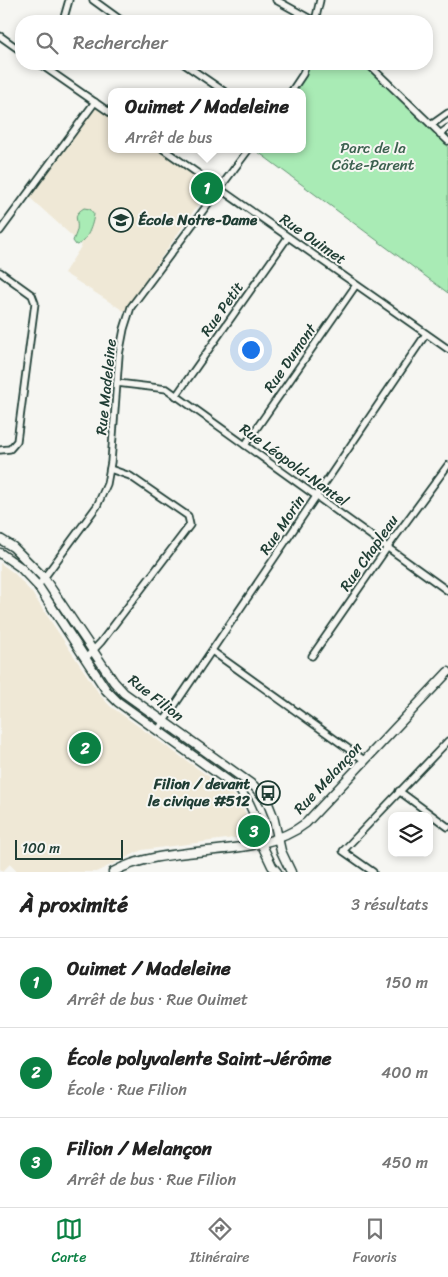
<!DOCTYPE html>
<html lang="fr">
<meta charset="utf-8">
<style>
:root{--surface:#fff;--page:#f2f2f2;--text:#222;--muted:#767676;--line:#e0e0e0;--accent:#0b8043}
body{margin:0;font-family:Sriracha,sans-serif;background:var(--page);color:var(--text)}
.controls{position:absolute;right:15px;bottom:15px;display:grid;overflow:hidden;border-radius:10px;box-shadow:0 2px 8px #0003}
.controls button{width:45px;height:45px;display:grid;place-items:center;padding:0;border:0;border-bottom:1px solid var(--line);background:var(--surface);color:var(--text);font:25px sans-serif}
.scale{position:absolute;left:15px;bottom:12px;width:108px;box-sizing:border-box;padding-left:5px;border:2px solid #1f3d34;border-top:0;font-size:14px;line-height:18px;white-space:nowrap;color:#1f3d34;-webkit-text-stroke:4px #f6f6f2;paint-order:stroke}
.you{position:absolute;left:250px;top:349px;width:18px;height:18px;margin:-12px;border:4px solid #fff;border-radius:50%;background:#1a73e8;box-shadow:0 0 0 8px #1a73e833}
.badge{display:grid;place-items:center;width:32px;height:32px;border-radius:50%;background:var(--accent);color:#fff;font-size:16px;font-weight:700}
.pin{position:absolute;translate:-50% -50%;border:2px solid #fff;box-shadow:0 1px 5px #0006}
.popup{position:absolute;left:108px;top:88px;width:198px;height:65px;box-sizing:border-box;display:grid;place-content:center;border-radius:10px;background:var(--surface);filter:drop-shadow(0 1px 4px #0005);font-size:16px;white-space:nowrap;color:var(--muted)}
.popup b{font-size:19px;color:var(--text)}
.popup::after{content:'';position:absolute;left:50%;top:100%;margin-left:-10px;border:10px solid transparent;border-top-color:var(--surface)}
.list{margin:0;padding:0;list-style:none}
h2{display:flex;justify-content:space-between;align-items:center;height:65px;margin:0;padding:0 20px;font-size:21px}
h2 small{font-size:16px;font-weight:400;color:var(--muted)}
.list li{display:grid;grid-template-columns:32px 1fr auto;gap:15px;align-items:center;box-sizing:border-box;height:90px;padding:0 20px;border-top:1px solid var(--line)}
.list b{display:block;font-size:19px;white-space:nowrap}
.list p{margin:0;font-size:16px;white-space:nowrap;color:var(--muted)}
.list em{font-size:16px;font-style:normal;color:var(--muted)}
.icon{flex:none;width:28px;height:28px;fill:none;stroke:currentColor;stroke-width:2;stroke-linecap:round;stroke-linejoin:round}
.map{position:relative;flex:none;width:448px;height:872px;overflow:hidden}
.search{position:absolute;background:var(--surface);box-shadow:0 2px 8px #0003;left:15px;right:15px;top:15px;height:55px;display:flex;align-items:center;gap:12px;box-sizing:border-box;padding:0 18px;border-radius:20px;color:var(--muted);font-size:19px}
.sheet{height:335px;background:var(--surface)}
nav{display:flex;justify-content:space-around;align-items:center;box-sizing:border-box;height:70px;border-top:1px solid var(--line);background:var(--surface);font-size:14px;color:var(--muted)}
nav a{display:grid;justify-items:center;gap:2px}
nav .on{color:var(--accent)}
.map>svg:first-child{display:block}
</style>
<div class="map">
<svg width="448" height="872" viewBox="0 0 448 872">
<rect width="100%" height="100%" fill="#f6f6f2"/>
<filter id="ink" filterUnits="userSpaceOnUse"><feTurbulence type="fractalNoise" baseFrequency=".02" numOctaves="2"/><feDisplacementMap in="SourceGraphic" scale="10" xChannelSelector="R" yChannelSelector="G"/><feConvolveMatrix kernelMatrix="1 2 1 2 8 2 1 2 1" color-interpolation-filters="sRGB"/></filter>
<g filter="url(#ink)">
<!-- built -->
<g fill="#efe8d6">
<path d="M98 104 112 114V149H161L211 186 124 311 64 273 82 245 29 197Z"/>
<path d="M0 563 14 573 32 593 100 695 110 706 229 791 239 800 248 818 252 829 249 836 142 850 96 872H18L10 864 3 871 0 869Z"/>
</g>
<!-- green -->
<g fill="#a9ebb5" stroke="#649474">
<path d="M308 64H363L428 119 448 138V293L254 149H302V92H293L306 75Z"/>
<path d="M84 208 90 209 94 214C93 224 87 243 76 245L73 241C74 238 76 234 77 230 79 219 71 216 84 208Z"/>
</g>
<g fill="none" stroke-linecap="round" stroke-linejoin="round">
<!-- minor casing -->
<g stroke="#1f3d34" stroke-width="9">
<g id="minor">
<path d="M93 0 122 21"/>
<path d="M276 0 314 21"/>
<path d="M63 21 69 0"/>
<path d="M315 21 320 0"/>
<path d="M0 36 21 51"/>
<path d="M40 64 112 114"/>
<path d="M184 64 225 92"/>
<path d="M368 64 448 141"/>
<path d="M291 92 303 74 306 64"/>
<path d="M431 125 448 113"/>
<path d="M440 134 448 128"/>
<path d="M163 149 448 349"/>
<path d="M0 231 95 102"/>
<path d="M0 272 32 295 35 303 17 441 10 449 0 450"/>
<path d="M117 383 167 389 448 591"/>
<path d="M176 396 288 237"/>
<path d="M245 445 356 285"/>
<path d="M38 586 97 506 107 484 111 462 119 355 124 329 131 307 249 149"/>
<path d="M212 651 364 760"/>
<path d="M312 656 387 548 448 465"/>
<path d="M85 659 101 642 190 525 188 516 130 476 110 469"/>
<path d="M158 730 426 334"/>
<path d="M399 791 448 827"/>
<path d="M373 872 343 851 448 741"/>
</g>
</g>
<!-- tertiary casing -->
<g stroke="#1f3d34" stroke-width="11">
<g id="tertiary">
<path d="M0 539 13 547 44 578 114 682 124 693 254 786 267 801 273 816 281 851 291 872"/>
<path d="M0 553 20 567 38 586 106 690 118 702 238 788 249 803 254 814 261 843 272 866 277 872"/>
<path d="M113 872C169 841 257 862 306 823L448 672"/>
</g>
</g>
<!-- minor -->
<use href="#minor" stroke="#f6f6f2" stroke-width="5.5"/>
<!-- tertiary -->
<use href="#tertiary" stroke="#f6f6f2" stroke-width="8"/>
</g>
</g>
<!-- icons -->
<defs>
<g id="school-ring" transform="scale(1.25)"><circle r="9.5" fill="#f6f6f2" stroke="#1f3d34" stroke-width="1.5"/><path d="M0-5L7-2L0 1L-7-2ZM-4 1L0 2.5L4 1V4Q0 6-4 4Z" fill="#1f3d34"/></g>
<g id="bus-ring" transform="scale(1.25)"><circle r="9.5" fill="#f6f6f2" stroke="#1f3d34" stroke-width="1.5"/><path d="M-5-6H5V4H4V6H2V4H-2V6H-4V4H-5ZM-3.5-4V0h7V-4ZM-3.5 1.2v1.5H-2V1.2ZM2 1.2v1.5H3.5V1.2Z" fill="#1f3d34"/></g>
</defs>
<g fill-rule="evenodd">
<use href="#school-ring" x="121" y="220"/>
<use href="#bus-ring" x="268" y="793"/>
</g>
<g text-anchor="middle" stroke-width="4" stroke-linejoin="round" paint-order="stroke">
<!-- park labels -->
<g font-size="15" fill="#3b604e" stroke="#f6f6f2">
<text x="373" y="153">Parc de la<tspan x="373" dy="17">Côte-Parent</tspan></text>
</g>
<!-- poi labels -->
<g font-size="15" font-weight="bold" fill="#1f3d34" stroke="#f6f6f2" text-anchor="start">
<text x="138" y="225">École Notre-Dame</text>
<text x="250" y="789" text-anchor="end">Filion / devant<tspan x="250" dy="17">le civique #512</tspan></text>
</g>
<!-- street labels -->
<g font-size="15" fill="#1f3d34" stroke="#f6f6f2">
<text transform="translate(313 239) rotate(35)" y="5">Rue Ouimet</text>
<text transform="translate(222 309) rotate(-55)" y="5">Rue Petit</text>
<text transform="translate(290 358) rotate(-55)" y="5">Rue Dumont</text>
<text transform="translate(106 387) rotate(-84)" y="5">Rue Madeleine</text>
<text transform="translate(294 465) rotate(36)" y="5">Rue Léopold-Nantel</text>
<text transform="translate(282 525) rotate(-56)" y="5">Rue Morin</text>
<text transform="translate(369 553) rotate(-55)" y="5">Rue Chapleau</text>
<text transform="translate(156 698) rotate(38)" y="5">Rue Filion</text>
<text transform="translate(328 778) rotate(-47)" y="5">Rue Melançon</text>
</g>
</g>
</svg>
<div class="controls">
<button><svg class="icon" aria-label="layers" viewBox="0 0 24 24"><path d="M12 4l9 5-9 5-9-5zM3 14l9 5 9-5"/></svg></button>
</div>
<div class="scale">100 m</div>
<div class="you"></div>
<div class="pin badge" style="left:207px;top:188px">1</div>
<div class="popup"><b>Ouimet / Madeleine</b>Arrêt de bus</div>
<div class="pin badge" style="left:85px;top:748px">2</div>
<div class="pin badge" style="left:254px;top:831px">3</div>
<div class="search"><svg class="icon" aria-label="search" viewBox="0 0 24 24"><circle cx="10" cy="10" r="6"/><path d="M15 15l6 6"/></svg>Rechercher</div>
</div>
<section class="sheet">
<h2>À proximité<small>3 résultats</small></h2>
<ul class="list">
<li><span class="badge">1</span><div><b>Ouimet / Madeleine</b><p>Arrêt de bus · Rue Ouimet</p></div><em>150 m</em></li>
<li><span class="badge">2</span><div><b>École polyvalente Saint-Jérôme</b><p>École · Rue Filion</p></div><em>400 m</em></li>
<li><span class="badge">3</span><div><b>Filion / Melançon</b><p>Arrêt de bus · Rue Filion</p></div><em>450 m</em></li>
</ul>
</section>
<nav>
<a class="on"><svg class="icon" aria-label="map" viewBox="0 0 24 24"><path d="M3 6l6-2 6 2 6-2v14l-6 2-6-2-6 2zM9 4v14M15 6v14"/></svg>Carte</a>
<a><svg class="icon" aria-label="directions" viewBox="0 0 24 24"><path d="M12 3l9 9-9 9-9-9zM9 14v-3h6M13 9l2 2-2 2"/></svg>Itinéraire</a>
<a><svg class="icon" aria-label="saved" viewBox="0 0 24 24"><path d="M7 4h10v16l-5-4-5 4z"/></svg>Favoris</a>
</nav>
